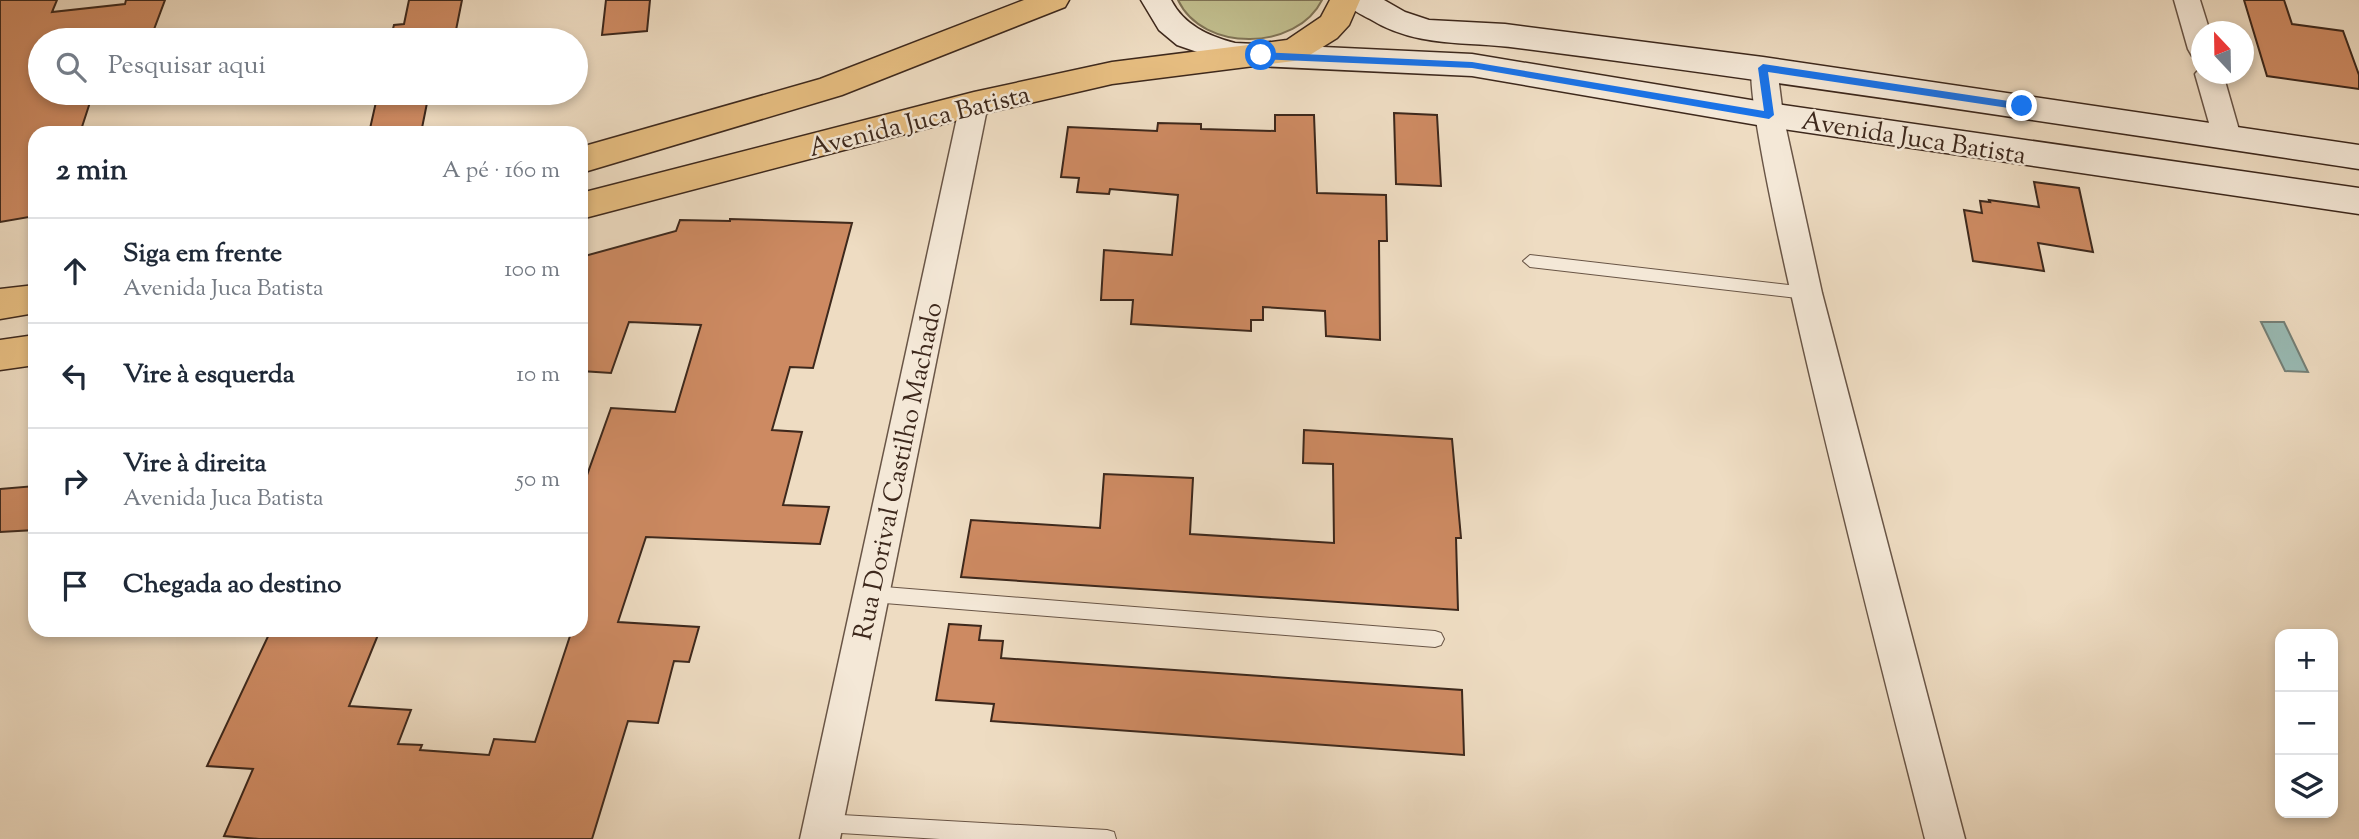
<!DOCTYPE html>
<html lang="pt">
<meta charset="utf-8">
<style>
:root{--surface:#fff;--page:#f2f2f3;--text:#1f2937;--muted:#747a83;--line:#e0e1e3}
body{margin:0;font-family:"Sorts Mill Goudy",serif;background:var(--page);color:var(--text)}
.controls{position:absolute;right:21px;bottom:21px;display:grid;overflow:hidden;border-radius:14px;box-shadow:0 4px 10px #0003}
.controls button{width:63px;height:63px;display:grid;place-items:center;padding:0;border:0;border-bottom:2px solid var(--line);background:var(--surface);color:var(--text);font:35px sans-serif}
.compass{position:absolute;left:2191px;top:21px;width:63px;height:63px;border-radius:50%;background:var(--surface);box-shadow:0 4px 10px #0003;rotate:338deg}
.stop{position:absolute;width:21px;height:21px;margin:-16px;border:5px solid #1a73e8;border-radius:50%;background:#fff}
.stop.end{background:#1a73e8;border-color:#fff;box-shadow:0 2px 7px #0008}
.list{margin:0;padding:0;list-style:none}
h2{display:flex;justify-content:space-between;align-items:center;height:91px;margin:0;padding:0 28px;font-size:30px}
h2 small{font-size:23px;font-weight:400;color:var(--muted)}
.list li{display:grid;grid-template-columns:46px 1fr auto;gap:21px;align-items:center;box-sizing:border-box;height:105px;padding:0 28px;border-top:2px solid var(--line)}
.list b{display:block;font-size:26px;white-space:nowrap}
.list p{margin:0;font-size:23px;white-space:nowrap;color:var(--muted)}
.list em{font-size:23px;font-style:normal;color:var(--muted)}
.icon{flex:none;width:38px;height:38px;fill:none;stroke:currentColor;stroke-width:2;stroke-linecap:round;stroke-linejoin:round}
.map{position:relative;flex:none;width:2359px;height:839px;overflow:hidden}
.search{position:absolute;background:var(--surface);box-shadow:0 4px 10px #0003;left:28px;top:28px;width:560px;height:77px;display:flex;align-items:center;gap:18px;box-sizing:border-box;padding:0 24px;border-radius:38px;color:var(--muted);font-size:26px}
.panel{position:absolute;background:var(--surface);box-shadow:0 4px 10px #0003;left:28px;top:126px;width:560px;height:511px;border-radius:21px}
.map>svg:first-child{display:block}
</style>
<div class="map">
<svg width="2359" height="839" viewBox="0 0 2359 839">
<rect width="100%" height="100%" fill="#eedcc2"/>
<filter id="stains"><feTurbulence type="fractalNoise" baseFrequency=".00286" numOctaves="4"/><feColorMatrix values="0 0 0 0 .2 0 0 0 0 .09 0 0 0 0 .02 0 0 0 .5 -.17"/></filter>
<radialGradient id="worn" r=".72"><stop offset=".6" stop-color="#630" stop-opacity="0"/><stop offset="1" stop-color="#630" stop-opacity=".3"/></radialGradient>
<!-- green -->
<path fill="#c1be8e" stroke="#7f7355" stroke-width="2" d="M1178 0H1322C1297 51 1203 53 1178 0Z"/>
<!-- water -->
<path fill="#99bbb5" stroke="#748078" stroke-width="2" d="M2261 322H2284L2308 372 2285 371Z"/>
<!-- building -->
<g fill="#cd8a62" stroke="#3d281c" stroke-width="2">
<path d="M0 0H57L52 12 125 4 126 0H165L150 40H40V93H93L80 133H35V216L0 222Z"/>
<path d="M409 0H462L454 40H390L394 25 404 24Z"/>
<path d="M606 0H650L647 31 602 35Z"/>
<path d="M2244 0H2284L2292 24 2343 31 2359 75V89L2267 76Z"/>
<path d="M378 93H444L443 96 428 98 421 133H369Z"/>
<path d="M1394 113 1437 115 1441 186 1396 184Z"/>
<path d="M1275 115H1314L1317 193 1386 195 1387 241H1379L1380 340 1326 336 1325 311 1263 307V320H1251V331L1131 324 1133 300H1101L1104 250 1172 255 1178 195 1110 189 1109 194 1077 192 1079 178 1061 177 1068 127 1157 131 1158 123 1201 124V129L1275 131Z"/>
<path d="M2034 182 2079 188 2093 252 2038 243 2044 271 1973 261 1964 210 1982 213 1980 201 1990 202 1989 200 2039 207Z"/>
<path d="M730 219 852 223 813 368 790 367 772 430 802 432 783 505 829 507 820 544 646 537 618 622 699 627 689 662 674 661 658 723 628 721 592 839H259L224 836 253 769 207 766 271 630H380L349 706 411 710 398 744 422 745 420 750 489 755 494 739 535 742 572 630H581V492L611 408 675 412 701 325 629 322 611 373 581 371V257L676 231 680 220 730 221Z"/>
<path d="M1304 430 1452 439 1461 538H1456L1458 610 961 577 971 520 1100 528 1104 474 1193 478 1190 534 1334 543 1333 464 1303 463Z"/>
<path d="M35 486V530L0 532V489Z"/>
<path d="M949 624 981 626 979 640 1003 641 1001 658 1462 690 1464 755 991 721 994 704 936 700Z"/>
</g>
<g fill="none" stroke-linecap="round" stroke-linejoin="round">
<!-- lane casing -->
<g stroke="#695546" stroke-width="2">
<g id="lane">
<path d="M1530 255 1806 287 1813 293 1806 299 1530 267 1523 261Z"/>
<path d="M872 586 1435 631 1441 633 1444 639 1441 645 1435 647 872 602 866 600 863 594 866 588Z"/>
<path d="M824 814 1107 830 1114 832 1116 839H940L824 832 817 830 815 823 817 816Z"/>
</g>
</g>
<!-- street casing -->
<g stroke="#695546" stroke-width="3">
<g id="street">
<path d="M2174 0H2200L2210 32H2202V58L2192 56 2188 49Z"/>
<path d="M1763 58 1773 61 1777 68 1783 115 1822 293 1965 839H1925C1903 749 1732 98 1753 61Z"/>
<path d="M2202 66V74H2223L2241 137 2237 144 2227 148 2217 144 2213 137 2195 74Z"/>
<path d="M974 94 984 97 988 104 840 839H800L960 104 964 97Z"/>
</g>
</g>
<!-- secondary casing -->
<g stroke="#3d281c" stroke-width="3">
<g id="secondary">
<path d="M1141 0H1171C1184 25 1208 36 1235 43L1472 54 1769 103 2359 188V214L1769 127 1472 76 1235 65 1177 45 1159 30Z"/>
<path d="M1346 0H1384L1405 12 1429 20 1505 24 1763 57 2359 145V169C2079 127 1799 84 1518 48 1467 41 1416 48 1370 19 1360 14 1351 10 1346 0Z"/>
</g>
</g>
<!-- primary casing -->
<g stroke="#3d281c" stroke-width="3">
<g id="primary">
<path d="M1024 0H1069L1065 7 842 95 581 173V147L820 79Z"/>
<path d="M1330 0H1360L1349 25 1337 38 1305 58 1294 61 1112 84 974 116 581 219V193L974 92 1112 62 1287 40 1321 17Z"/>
<path d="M35 285V313L0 319V289Z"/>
<path d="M35 335V365L0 370V340Z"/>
</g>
</g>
<!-- lane -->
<use href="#lane" fill="#f4e8d7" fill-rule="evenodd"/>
<!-- street -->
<use href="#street" fill="#f4e8d7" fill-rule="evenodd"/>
<!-- secondary -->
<use href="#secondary" fill="#f4e8d7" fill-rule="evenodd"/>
<!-- primary -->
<use href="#primary" fill="#e7be81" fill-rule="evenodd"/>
</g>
<!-- route -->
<path fill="#1a73e8" d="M1261 52 1472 62 1764 111 1758 68 1763 64 2022 103 2027 106 2022 110 1768 72 1774 115 1769 119 1472 68 1261 59 1256 55Z"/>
<g text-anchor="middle" stroke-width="5" stroke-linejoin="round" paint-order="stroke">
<!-- street labels -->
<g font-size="26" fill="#3d281c" stroke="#f4e8d7">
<text transform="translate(919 120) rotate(-14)" y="9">Avenida Juca Batista</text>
<text transform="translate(1914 137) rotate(9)" y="9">Avenida Juca Batista</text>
<text transform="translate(897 471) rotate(-78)" y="9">Rua Dorival Castilho Machado</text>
</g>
</g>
<rect width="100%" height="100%" filter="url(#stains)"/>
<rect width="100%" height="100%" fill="url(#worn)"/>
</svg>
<div class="controls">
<button>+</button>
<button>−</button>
<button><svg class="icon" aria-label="layers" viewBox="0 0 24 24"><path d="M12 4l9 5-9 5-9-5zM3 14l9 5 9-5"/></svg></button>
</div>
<svg class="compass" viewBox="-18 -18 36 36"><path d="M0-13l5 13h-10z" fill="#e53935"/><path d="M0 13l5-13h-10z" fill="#747a83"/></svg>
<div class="stop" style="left:1261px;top:55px"></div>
<div class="stop end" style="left:2022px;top:106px"></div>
<div class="search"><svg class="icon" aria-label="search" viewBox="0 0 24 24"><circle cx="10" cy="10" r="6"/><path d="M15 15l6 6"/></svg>Pesquisar aqui</div>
<section class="panel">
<h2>2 min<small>A pé · 160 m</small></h2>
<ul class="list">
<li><svg class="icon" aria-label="ahead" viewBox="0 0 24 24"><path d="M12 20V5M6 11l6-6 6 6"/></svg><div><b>Siga em frente</b><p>Avenida Juca Batista</p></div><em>100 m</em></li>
<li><svg class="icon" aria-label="left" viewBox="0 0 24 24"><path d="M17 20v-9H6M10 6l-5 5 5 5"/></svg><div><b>Vire à esquerda</b></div><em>10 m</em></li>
<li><svg class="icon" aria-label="right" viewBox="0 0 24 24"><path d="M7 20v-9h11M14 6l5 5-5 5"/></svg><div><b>Vire à direita</b><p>Avenida Juca Batista</p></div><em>50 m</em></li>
<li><svg class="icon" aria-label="arrive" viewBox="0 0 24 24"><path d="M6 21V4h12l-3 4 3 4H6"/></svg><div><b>Chegada ao destino</b></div></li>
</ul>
</section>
</div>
